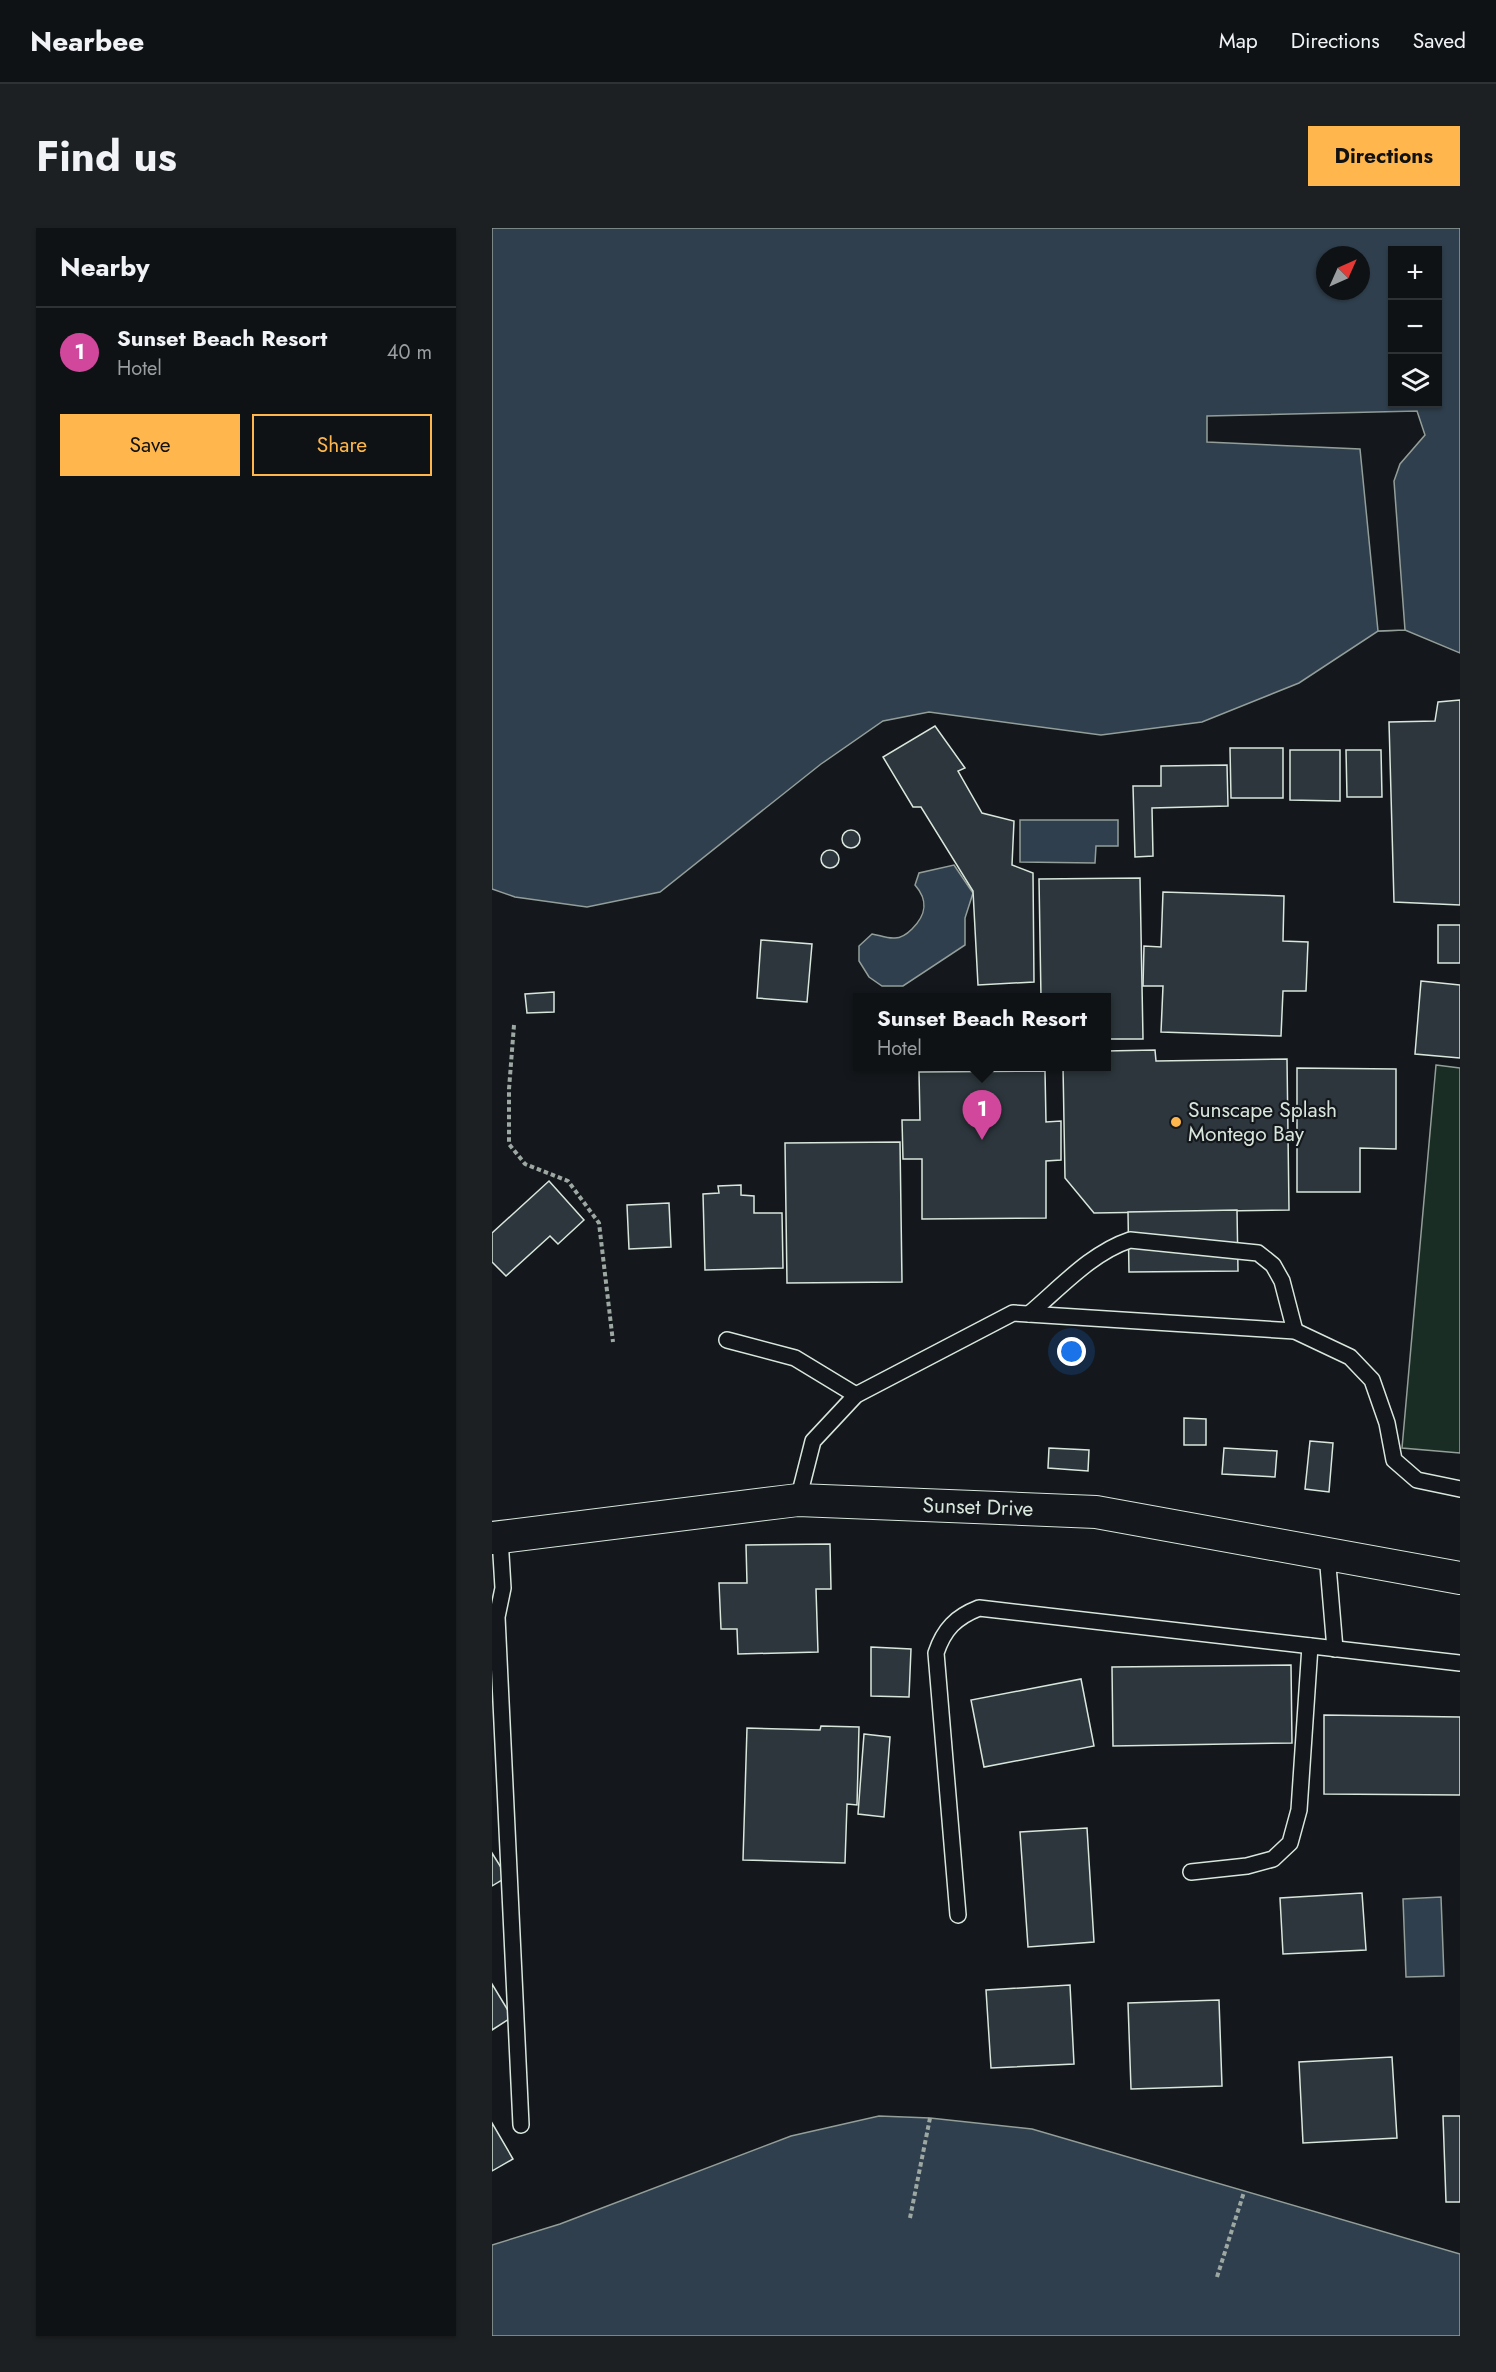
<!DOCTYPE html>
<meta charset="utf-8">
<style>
:root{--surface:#0f1215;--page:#1d2022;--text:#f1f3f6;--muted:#9b9ea0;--line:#2f3234;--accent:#ffb74d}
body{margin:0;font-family:Jost,sans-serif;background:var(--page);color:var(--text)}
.controls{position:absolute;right:18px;top:18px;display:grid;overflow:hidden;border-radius:0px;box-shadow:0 2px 4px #0004}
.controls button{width:54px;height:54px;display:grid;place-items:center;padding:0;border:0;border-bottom:2px solid var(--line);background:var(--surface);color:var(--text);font:30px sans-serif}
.compass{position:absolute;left:824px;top:18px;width:54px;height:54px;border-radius:50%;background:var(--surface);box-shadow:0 2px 4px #0004;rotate:45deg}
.you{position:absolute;left:580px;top:1124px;width:21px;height:21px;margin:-15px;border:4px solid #fff;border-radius:50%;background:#1a73e8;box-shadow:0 0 0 9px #1a73e833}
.badge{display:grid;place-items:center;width:39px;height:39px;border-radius:50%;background:var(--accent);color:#fff;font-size:20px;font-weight:700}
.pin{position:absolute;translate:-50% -50px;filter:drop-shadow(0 2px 3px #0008)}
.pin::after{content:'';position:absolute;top:32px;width:21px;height:18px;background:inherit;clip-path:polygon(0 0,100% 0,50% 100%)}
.popup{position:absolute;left:361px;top:765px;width:258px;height:78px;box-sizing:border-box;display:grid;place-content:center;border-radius:0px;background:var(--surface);filter:drop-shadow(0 2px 4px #0005);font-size:20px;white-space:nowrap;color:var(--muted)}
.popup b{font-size:22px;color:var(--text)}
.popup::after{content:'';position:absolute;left:50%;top:100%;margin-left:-12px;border:12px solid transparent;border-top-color:var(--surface)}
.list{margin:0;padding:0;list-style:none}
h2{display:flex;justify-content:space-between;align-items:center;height:78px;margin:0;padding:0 24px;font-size:26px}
h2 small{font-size:20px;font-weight:400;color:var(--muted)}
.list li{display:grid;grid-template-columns:39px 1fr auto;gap:18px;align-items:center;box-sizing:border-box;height:90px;padding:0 24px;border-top:2px solid var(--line)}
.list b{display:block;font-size:22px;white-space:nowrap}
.list p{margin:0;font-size:20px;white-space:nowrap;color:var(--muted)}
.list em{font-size:20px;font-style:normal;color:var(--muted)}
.actions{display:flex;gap:12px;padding:18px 24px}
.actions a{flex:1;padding:14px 0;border:2px solid var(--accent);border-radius:0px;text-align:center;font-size:21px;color:var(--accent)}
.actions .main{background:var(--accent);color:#111}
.icon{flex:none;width:33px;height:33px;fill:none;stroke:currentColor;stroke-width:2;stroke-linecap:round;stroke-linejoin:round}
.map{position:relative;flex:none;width:968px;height:2108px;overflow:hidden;border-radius:0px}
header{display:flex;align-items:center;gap:36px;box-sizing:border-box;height:84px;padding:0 30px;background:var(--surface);border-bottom:2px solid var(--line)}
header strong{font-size:28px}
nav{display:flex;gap:33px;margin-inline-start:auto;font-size:21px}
.intro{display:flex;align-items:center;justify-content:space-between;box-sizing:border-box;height:144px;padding:0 36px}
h1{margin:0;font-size:42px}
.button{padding:15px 27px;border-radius:0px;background:var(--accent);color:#111;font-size:21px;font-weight:700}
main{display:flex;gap:36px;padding:0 36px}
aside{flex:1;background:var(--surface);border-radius:0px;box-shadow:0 2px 4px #0004}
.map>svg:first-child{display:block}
</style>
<header>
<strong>Nearbee</strong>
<nav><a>Map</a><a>Directions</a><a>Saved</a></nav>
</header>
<div class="intro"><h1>Find us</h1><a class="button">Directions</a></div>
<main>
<aside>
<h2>Nearby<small></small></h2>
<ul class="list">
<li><span class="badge" style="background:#d1479c">1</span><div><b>Sunset Beach Resort</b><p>Hotel</p></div><em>40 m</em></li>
</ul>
<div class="actions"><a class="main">Save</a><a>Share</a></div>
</aside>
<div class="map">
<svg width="968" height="2108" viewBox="0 0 968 2108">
<rect width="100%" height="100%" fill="#14181c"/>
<!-- green -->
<path fill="#1a2d24" stroke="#939e99" stroke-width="1.5" d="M944 837 968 840V1225L910 1220Z"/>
<!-- water -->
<g fill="#2f3f4d" stroke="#939e99" stroke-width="1.5" fill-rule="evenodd">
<path d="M0 0H968V425L913 402 886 403 807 455 710 494 609 507 437 484 391 493 329 536 168 664 95 679 23 669 0 661ZM900 22H946V176H900ZM833 27H869V63H833Z"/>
<path d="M528 592H626V618H604L603 635 528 634Z"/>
<path d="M462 637 481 665 473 690V717L411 758H390L377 749 367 733V718L380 706C387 707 396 711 403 710 409 710 416 705 420 701 434 687 437 673 423 657L427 645Z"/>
<path d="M949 1669 952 1748 914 1749 911 1671Z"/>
<path d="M387 1888 438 1890 540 1901 968 2026V2108H0V2017L68 1996 299 1908Z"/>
</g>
<!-- pier -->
<path fill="#14181c" stroke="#939e99" stroke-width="1.5" d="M925 183 933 207 908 236 902 253 913 402 886 403 868 221 715 214V188Z"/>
<!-- building -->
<g fill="#2c363c" stroke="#d8e6dc" stroke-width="1.5">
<path d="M968 472V677L902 674 897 494 943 493 946 474Z"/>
<path d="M443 498 473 540 466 543 490 585 522 593 520 637 541 645 542 754 486 757 481 663 429 579H421L391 529Z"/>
<path d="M738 520H791V570H739Z"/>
<path d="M798 522H848V573L798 572Z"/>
<path d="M854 522H889L890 569H855Z"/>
<path d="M735 537 736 578 660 580 661 628 643 629 641 558H669V538Z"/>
<circle cx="359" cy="611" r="9"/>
<circle cx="338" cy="631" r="9"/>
<path d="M648 650 651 811H614V770H549L547 651Z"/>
<path d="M671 664 792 668 791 713 816 714 814 763H791L789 808 669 804 671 758H651L652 718 669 719Z"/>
<rect x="946" y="697" width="22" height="38"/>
<path d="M269 712 320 716 315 774 265 770Z"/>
<path d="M929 753 968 757V830L923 826Z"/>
<path d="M62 764V784L35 785 33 766Z"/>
<path d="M663 822 664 833 795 831 797 982 602 985 573 950 571 838H614V823Z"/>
<path d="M805 840 904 841V921L868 920V964H805Z"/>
<path d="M553 843 554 894 569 893V932L554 933V990L430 991V931H411L410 892H428L427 844Z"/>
<path d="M408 914 410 1054 295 1055 293 915Z"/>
<path d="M57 953 92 992 66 1016 58 1008 14 1048 0 1034V1005Z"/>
<path d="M249 957V967L262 968V985H290L291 1040 213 1042 211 966 227 965 226 958Z"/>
<path d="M177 975 179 1019 137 1021 135 977Z"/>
<path d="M745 982 746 1043 637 1044 636 984Z"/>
<path d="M692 1190 714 1191V1217H692Z"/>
<path d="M818 1213 841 1215 837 1264 813 1261Z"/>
<path d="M557 1220 597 1222 596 1243 556 1240Z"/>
<path d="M732 1220 785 1223 783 1249 730 1246Z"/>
<path d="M338 1316 339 1361H324L326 1424 246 1426 245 1401H229L227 1355H255L254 1317Z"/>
<path d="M379 1419 419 1421 417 1469 379 1468Z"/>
<path d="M799 1437 800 1515 621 1518 620 1439Z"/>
<path d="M589 1451 602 1518 492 1539 479 1472Z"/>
<path d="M832 1487 968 1489V1567L832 1566Z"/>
<path d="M329 1498 367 1499 365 1577 355 1576 353 1635 251 1632 255 1500 328 1502Z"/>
<path d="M372 1506 398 1509 392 1589 366 1586Z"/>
<path d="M595 1600 602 1714 536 1719 528 1604Z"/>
<path d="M0 1625 15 1649 0 1658Z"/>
<path d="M870 1665 874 1722 791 1726 788 1670Z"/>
<path d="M0 1756 20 1789 0 1802Z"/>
<path d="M578 1757 582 1836 499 1840 494 1762Z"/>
<path d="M727 1772 730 1858 639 1861 636 1775Z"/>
<path d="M900 1829 905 1910 811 1915 807 1834Z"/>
<path d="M951 1888H968V1974H954Z"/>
<path d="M0 1895 21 1931 0 1943Z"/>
</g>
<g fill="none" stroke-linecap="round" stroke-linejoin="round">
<!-- lane casing -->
<g stroke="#d8e6dc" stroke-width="18">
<g id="lane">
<path d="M537 1086C568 1060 599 1025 638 1012L766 1025 781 1037 790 1053 803 1103"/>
<path d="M235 1112 303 1130 364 1167"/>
<path d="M306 1272 321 1213 364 1167 521 1085 803 1103 858 1129 880 1152 895 1195 902 1232 925 1252 968 1261"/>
<path d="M8 1310 11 1360 5 1389 29 1897"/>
<path d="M835 1326 843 1421"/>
<path d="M699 1644 755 1638 781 1631 798 1615 807 1582 818 1418"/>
<path d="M466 1687 444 1425C452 1401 464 1389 487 1380L968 1435"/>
</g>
</g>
<!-- street casing -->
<g stroke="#d8e6dc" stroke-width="34">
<path id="street" d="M0 1310 306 1272 604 1284 968 1350"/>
</g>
<!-- path -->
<g stroke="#9da8a2" stroke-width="4" stroke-dasharray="4.5 3" stroke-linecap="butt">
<path d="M22 797 17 861V916L33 936 76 953 107 995 121 1114"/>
<path d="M418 1990 438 1890"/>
<path d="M725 2049 752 1964"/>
</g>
<!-- lane -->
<use href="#lane" stroke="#14181c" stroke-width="15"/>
<!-- street -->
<use href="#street" stroke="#14181c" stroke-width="32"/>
</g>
<!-- markers -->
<circle fill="#ffb74d" stroke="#14181c" stroke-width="2" cx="684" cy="894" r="6"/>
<g text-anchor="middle" stroke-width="4.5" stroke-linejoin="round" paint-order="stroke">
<!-- poi labels -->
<g font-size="21" fill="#d8e6dc" stroke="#14181c" text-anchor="start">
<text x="696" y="889">Sunscape Splash<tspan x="696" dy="24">Montego Bay</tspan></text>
</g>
<!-- street labels -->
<g font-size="21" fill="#d8e6dc" stroke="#14181c">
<text transform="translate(486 1279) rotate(2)" y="7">Sunset Drive</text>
</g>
</g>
</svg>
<div class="controls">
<button>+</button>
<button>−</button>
<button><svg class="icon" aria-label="layers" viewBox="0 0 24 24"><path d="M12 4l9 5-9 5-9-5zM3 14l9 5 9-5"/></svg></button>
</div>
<svg class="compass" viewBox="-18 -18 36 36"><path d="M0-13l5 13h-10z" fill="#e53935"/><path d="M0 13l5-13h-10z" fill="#9b9ea0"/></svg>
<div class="you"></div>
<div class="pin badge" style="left:490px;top:912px;background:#d1479c">1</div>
<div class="popup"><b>Sunset Beach Resort</b>Hotel</div>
</div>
</main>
